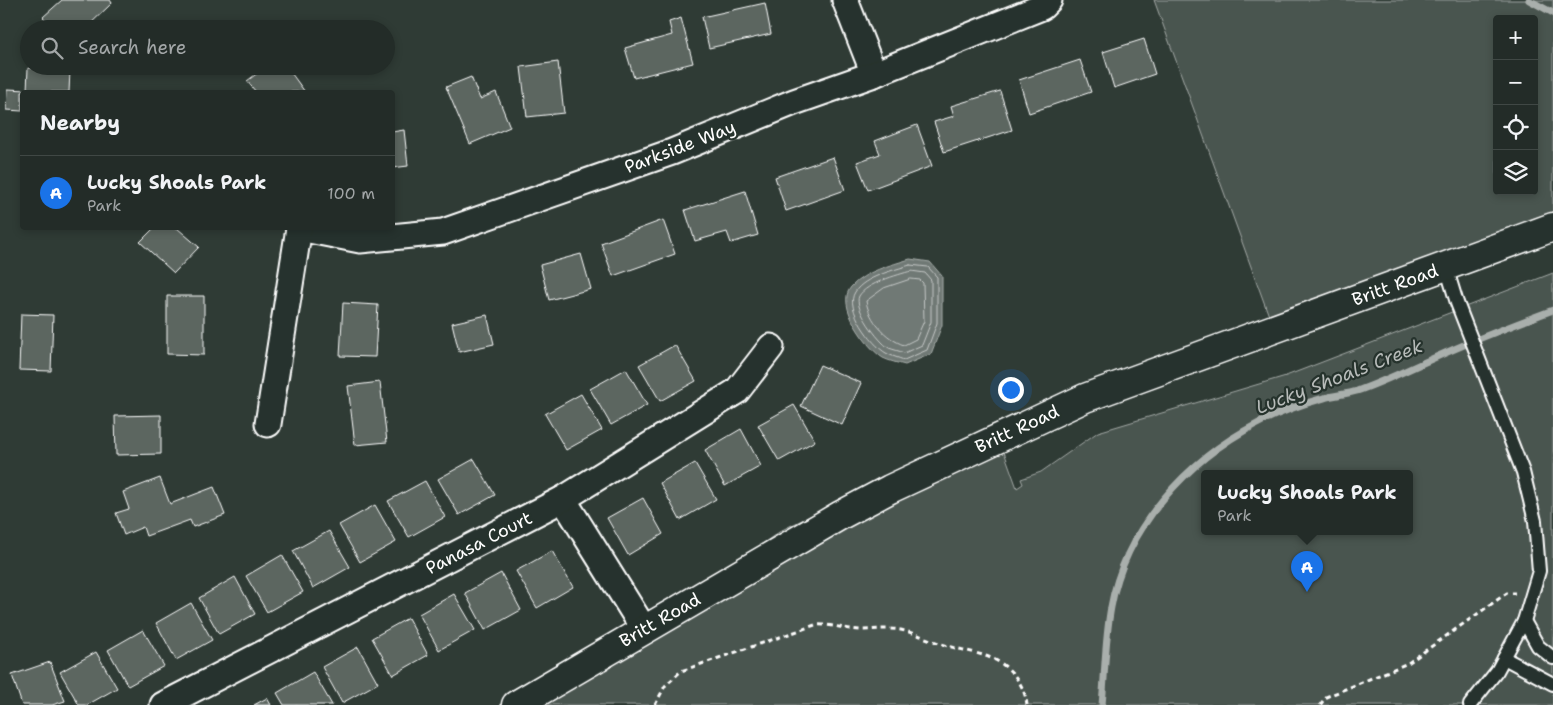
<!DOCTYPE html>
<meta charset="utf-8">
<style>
:root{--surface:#232c28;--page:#2f3834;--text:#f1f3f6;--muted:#a3a7a8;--line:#404845;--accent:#1a73e8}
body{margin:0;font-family:"Shantell Sans",sans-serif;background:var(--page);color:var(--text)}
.controls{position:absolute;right:15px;top:15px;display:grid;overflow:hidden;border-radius:5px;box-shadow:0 2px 8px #0003}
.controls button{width:45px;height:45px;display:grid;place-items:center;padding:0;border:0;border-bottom:1px solid var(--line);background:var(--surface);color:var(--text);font:25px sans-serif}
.you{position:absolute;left:1010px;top:389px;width:18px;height:18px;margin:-12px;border:4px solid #fff;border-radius:50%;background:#1a73e8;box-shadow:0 0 0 8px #1a73e833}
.badge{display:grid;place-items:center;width:32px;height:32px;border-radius:50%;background:var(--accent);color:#fff;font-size:16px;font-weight:700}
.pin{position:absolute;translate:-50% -41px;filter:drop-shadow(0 1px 2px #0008)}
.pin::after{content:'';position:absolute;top:26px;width:18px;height:15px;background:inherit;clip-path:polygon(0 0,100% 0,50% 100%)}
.popup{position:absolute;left:1201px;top:470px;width:212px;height:65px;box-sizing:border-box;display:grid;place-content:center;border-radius:5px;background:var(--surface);filter:drop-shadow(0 1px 4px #0005);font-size:16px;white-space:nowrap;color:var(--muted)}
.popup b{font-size:19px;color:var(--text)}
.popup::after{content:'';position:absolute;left:50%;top:100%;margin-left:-10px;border:10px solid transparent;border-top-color:var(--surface)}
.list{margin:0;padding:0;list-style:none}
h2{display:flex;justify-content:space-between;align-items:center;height:65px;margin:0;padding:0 20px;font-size:21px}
h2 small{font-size:16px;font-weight:400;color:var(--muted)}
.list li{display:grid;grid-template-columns:32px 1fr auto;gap:15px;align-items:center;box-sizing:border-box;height:75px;padding:0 20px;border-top:1px solid var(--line)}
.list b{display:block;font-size:19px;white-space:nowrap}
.list p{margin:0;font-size:16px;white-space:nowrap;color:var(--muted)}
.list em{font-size:16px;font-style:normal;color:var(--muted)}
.icon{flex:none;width:28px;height:28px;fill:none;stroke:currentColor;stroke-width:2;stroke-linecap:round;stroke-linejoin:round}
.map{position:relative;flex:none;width:1553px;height:705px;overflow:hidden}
.search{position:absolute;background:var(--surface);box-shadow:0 2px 8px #0003;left:20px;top:20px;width:375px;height:55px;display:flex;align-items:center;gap:12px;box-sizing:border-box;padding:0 18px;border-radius:28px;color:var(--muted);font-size:19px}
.panel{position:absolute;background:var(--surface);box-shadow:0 2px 8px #0003;left:20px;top:90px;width:375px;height:140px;border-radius:5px}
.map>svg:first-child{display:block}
</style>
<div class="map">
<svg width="1553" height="705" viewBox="0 0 1553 705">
<rect width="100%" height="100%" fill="#2f3b35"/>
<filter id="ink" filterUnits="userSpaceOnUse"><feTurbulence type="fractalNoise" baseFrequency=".02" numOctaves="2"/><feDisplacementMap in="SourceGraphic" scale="10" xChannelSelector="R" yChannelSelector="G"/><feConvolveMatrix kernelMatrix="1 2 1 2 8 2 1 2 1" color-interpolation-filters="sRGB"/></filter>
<g filter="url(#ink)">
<!-- green -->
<g fill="#4a544f" stroke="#a4aaa7" fill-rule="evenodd">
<path d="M1154 0H1553V213L1269 316ZM1497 19H1534V191H1497Z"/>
<path d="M1553 273V705H533L782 530 994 424 1017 488 1023 484 1021 479 1041 472 1098 432 1286 376ZM1204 473H1410V531H1204Z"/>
</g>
<!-- water -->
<path fill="#707975" stroke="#a9afac" d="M910 259 930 262 942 276V325L931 354 905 365C898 363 889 361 883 358 867 348 835 305 851 287 865 271 891 265 910 259Z"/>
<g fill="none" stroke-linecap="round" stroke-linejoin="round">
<!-- shore -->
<g stroke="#c6c9c8" stroke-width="1">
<path d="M910 265 928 267 937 277V323L927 350 904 360C899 358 891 356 886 353 872 345 844 308 855 292 864 277 894 270 910 265Z"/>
<path d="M911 271 925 273 931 280V322L922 345 904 353C900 351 894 350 889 348 879 342 853 308 859 296 867 283 897 275 911 271Z"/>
<path d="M911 279 920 280 923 283 924 321 916 339 904 345C886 339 869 320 866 301L884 288Z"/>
</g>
<!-- stream -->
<g stroke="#a9afac" stroke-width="7">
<path d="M1529 0 1553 13"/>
<path d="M1102 705C1105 673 1105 639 1111 607 1125 528 1187 460 1257 424 1277 413 1302 404 1324 398 1335 395 1347 394 1357 391 1383 382 1409 369 1434 358 1473 340 1513 325 1553 310"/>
</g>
</g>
<!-- building -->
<g fill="#5b6661" stroke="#fff">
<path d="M62 0H110L112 3 85 29H54L43 17Z"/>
<path d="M765 3 771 34 709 48 702 17Z"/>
<path d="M681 18 693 63 634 78 625 48 672 35 669 22Z"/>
<path d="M1144 39 1155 74 1114 88 1103 52Z"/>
<path d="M1080 60 1091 92 1029 113 1019 80Z"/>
<path d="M558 62 564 113 527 117 521 67Z"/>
<path d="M267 66H286L305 92H256L247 81Z"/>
<path d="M28 68 70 70 69 92H22V111L7 110 8 89 27 90Z"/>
<path d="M471 77 480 99 496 92 510 127 470 144 446 87Z"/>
<path d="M1000 91 1012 130 944 152 934 122 954 116 951 106Z"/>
<path d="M917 125 932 166 868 190 857 162 880 154 875 141Z"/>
<path d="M404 130 408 166 392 168V132Z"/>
<path d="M833 157 845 190 786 211 775 177Z"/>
<path d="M745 191 758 235 731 243 727 232 695 241 685 210Z"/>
<path d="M663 220 675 254 613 276 601 243Z"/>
<path d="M154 228H177L199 247 174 273 140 242Z"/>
<path d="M581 254 591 289 549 300 540 265Z"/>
<path d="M167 296H204V355L167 354Z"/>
<path d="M343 303 378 305 375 357 340 356Z"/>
<path d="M21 314 53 315 51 371 19 370Z"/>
<path d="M487 315 494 344 459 352 452 323Z"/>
<path d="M675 345 696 381 660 401 639 365Z"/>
<path d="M820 365 861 383 842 425 801 406Z"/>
<path d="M626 369 647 405 611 425 590 389Z"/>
<path d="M380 382 387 442 355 445 348 386Z"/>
<path d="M581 394 602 430 566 450 545 414Z"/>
<path d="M794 405 815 441 779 461 758 425Z"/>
<path d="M161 415V454L116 455 115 416Z"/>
<path d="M741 429 761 466 725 486 705 450Z"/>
<path d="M474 459 495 495 459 515 438 479Z"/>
<path d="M695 463 716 499 680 520 660 483Z"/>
<path d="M160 478 170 504 214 487 225 515 193 527 190 520 146 536 143 527 124 535 116 513 129 509 123 492Z"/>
<path d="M425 481 445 517 409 537 388 501Z"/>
<path d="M643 498 663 534 628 555 607 518Z"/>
<path d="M375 505 396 542 360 562 339 525Z"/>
<path d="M329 531 350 567 313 588 293 551Z"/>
<path d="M552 551 573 587 537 608 516 571Z"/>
<path d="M282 555 303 592 267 612 246 576Z"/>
<path d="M501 573 521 610 485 630 465 593Z"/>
<path d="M235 577 255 614 219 634 199 598Z"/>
<path d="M454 594 475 630 439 650 419 614Z"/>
<path d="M191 603 212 640 176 660 156 623Z"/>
<path d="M408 618 428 655 393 675 372 638Z"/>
<path d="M143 630 164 666 128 686 108 650Z"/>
<path d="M358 647 378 683 342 703 322 667Z"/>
<path d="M96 652 117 688 87 705H79L60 672Z"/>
<path d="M50 662 65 701 52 705H22L12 675Z"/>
<path d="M313 672 332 705H284L277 693Z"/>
<path d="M267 698 271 705H254Z"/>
</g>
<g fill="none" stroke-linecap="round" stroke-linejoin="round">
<!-- service casing -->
<g stroke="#fff" stroke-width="16">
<g id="service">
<path d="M1446 267 1457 303 1523 472 1535 521 1539 571 1524 621 1497 671 1470 705"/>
<path d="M1524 621 1538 646 1553 658"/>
<path d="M1504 658 1553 684"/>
</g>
</g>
<!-- minor casing -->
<g stroke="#fff" stroke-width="29">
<g id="minor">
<path d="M845 0 874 74"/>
<path d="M299 228 360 240 443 232 672 152 794 102 874 74 1042 7 1049 0"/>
<path d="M268 424 299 228"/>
<path d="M563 499 644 629"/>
<path d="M163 705 563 499 737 391 771 347"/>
</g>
</g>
<!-- tertiary casing -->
<g stroke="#fff" stroke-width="31">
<path id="tertiary" d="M516 705 841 515 890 489 1085 398 1553 227"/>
</g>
<!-- path -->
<g stroke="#fff" stroke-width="3" stroke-dasharray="5 4" stroke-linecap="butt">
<path d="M655 705 665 686 681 671 815 625C831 624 844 629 860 630 876 630 890 627 905 631 920 635 934 642 948 646 965 651 988 654 1002 664 1016 674 1025 688 1027 705"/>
<path d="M1320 705 1326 697 1408 663 1507 593H1515"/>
</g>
<!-- service -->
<use href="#service" stroke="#26332d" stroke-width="12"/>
<!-- minor -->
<use href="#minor" stroke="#26332d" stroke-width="25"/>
<!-- tertiary -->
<use href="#tertiary" stroke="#26332d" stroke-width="28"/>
</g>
</g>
<g text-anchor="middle" stroke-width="4.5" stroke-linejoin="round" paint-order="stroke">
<!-- street labels -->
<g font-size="18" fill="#fff" stroke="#26332d">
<text transform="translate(680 147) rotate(-21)" y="6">Parkside Way</text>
<text transform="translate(1395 285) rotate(-20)" y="6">Britt Road</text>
<text transform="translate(1017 429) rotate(-25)" y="6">Britt Road</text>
<text transform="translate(479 543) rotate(-27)" y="6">Panasa Court</text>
<text transform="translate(660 620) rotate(-30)" y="6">Britt Road</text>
</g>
<!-- water labels -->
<g font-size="19" font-style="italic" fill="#b8bcba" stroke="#26332d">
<text transform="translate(1339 376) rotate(-21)" y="7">Lucky Shoals Creek</text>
</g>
</g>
</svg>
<div class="controls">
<button>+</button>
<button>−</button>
<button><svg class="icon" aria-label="locate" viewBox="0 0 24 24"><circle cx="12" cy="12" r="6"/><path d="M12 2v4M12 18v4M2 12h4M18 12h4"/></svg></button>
<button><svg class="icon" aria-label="layers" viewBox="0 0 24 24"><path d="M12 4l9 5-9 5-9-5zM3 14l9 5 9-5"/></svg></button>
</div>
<div class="you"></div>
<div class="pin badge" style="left:1307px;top:592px">A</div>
<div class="popup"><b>Lucky Shoals Park</b>Park</div>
<div class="search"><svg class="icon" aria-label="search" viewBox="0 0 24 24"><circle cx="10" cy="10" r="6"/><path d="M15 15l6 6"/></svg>Search here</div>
<section class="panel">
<h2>Nearby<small></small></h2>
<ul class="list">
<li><span class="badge">A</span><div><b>Lucky Shoals Park</b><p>Park</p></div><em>100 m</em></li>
</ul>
</section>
</div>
